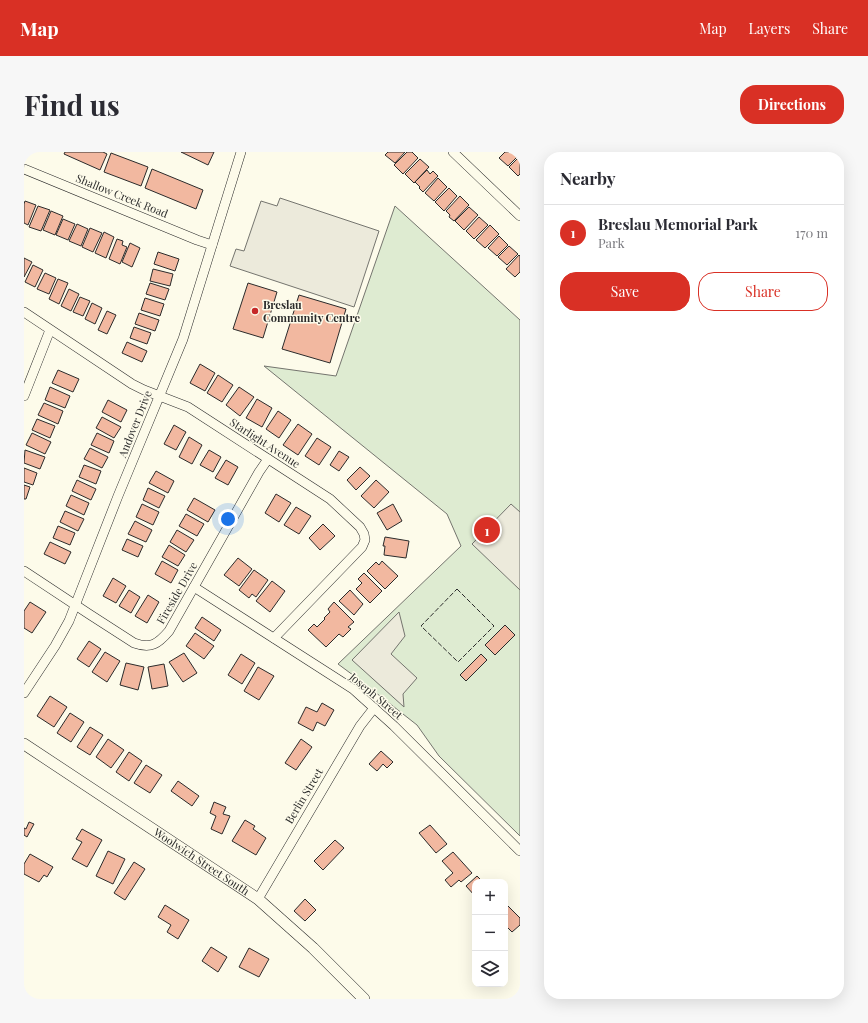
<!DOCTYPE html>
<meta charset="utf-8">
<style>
:root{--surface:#fff;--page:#f7f7f7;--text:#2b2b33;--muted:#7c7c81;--line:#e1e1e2;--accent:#d93025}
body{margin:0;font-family:"Playfair Display",serif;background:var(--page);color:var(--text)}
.controls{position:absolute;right:12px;bottom:12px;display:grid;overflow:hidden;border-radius:8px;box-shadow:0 4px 16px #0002}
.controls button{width:36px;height:36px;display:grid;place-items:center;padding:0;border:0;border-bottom:1px solid var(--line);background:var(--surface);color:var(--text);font:20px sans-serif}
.you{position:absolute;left:204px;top:367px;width:14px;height:14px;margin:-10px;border:3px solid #fff;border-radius:50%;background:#1a73e8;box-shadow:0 0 0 6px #1a73e833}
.badge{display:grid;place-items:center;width:26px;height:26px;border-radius:50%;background:var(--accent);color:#fff;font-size:13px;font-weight:700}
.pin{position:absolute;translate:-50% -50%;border:2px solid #fff;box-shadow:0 1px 4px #0006}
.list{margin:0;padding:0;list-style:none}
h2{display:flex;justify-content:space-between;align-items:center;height:52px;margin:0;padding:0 16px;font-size:17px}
h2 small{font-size:13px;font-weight:400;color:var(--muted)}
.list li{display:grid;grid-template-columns:26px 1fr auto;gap:12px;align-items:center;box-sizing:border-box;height:56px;padding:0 16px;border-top:1px solid var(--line)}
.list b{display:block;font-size:15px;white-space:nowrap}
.list p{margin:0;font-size:13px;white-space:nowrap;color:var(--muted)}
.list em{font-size:13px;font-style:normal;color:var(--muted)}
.actions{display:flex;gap:8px;padding:12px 16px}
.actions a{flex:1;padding:9px 0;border:1px solid var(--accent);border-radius:16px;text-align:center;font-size:14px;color:var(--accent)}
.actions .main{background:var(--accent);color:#fff}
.icon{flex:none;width:22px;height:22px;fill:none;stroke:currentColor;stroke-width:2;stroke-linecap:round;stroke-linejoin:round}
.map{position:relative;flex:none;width:496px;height:847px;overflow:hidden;border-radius:16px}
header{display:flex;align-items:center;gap:24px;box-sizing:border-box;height:56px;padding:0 20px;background:var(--accent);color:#fff}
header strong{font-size:19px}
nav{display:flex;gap:22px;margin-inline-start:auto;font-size:14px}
.intro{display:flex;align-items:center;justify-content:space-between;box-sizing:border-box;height:96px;padding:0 24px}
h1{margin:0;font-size:28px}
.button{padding:10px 18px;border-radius:16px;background:var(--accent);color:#fff;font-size:14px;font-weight:700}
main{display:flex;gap:24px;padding:0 24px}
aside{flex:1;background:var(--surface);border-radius:16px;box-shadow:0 4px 16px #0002}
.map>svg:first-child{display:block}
</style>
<header>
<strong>Map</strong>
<nav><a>Map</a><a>Layers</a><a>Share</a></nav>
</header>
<div class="intro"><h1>Find us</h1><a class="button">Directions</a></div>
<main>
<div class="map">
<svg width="496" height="847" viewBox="0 0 496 847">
<rect width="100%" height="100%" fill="#fdfbea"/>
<!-- green -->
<path fill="#deebd1" stroke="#74746e" d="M371 54 496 168V684L415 604 393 573 337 529 314 512 437 394 423 362 240 214 312 224Z"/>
<!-- parking -->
<g fill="#eceadb" stroke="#74746e">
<path d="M256 46 355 79 330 155 206 114 212 97 220 99 237 49 253 54Z"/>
<path d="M487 352 496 360V438L448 392Z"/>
<path d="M375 460 381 484 367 502 393 526 379 542 380 555 328 508Z"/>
</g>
<!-- building -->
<g fill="#f2b8a0" stroke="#2b2b2b">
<path d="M41 0H79L83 2 76 18 40 2Z"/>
<path d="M157 0H190L184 13Z"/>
<path d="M364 0H381L371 11 361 3Z"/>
<path d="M383 0H388L394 6 379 22 370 13Z"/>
<path d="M481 0H496V2L484 14 475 6Z"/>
<path d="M87 1 124 15 117 34 80 20Z"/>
<path d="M496 4V22L494 24 485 15Z"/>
<path d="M396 7 405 15 390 31 381 22Z"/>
<path d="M128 17 179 38 172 57 121 36Z"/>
<path d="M403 18 406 22 409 19 414 24 399 40 395 36 396 35 391 30Z"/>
<path d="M414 26 423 35 410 49 401 41Z"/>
<path d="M425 36 433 44 420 59 411 50Z"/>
<path d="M436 44 445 53 430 69 425 65 426 63 422 59Z"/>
<path d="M1 49 12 53 4 73 0 71V52Z"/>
<path d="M14 54 26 58 17 79 5 75Z"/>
<path d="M445 55 454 63 440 78 431 69Z"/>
<path d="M27 59 39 64 31 83 19 78Z"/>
<path d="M455 65 464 73 450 87 442 79Z"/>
<path d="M39 67 51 72 44 88 32 83Z"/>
<path d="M53 72 64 77 57 94 45 89Z"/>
<path d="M466 73 475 82 461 96 452 88Z"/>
<path d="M66 76 78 81 69 100 58 95Z"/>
<path d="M80 80 90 85 82 106 71 101Z"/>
<path d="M475 84 484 93 473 104 464 96Z"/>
<path d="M93 87 99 89 98 93 103 95 96 112 85 107Z"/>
<path d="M106 91 116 96 108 115 98 110Z"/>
<path d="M485 94 494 102 483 113 474 105Z"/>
<path d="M134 100 155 107 151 119 130 112Z"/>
<path d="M495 103 496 104V120L491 125 482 117Z"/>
<path d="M0 106 8 110 0 125Z"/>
<path d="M9 113 19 118 11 135 1 130Z"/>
<path d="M129 117 149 122 146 134 126 129Z"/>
<path d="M21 121 32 126 25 142 13 137Z"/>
<path d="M34 127 44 131 35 152 25 147Z"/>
<path d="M126 131 145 137 141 148 122 142Z"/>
<path d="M224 131 253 140 239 186 209 177Z"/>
<path d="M45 137 55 142 47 159 37 154Z"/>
<path d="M275 143 322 157 306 211 258 197Z"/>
<path d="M56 145 66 149 59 164 49 160Z"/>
<path d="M121 146 140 152 136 164 117 158Z"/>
<path d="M68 151 78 156 71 172 61 167Z"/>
<path d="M83 159 92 163 83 182 74 178Z"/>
<path d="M115 161 135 168 131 179 111 172Z"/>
<path d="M110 175 127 181 123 192 106 186Z"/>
<path d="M103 190 123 199 118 210 98 201Z"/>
<path d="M176 212 191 221 181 239 166 231Z"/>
<path d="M34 218 55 227 49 240 28 231Z"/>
<path d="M194 223 209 233 198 250 183 241Z"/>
<path d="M26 235 46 244 41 256 21 248Z"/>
<path d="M215 235 230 245 216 264 202 253Z"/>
<path d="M233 247 248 256 238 275 222 266Z"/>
<path d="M84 248 103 258 97 270 78 260Z"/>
<path d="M20 251 39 259 34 272 14 263Z"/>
<path d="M254 259 267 268 255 286 242 277Z"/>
<path d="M78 265 97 275 90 286 72 276Z"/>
<path d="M13 267 31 274 26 286 8 278Z"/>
<path d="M274 272 288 282 274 303 259 293Z"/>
<path d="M150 273 162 280 152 298 140 292Z"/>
<path d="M8 281 27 290 21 302 2 293Z"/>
<path d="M73 281 90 289 85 301 67 293Z"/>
<path d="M165 285 178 293 168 312 155 305Z"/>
<path d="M293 286 307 295 295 313 281 304Z"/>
<path d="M66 296 84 305 78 316 60 307Z"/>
<path d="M1 298 21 305 16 317 0 311Z"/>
<path d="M185 298 197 305 189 320 176 313Z"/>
<path d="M315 299 325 305 315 319 306 313Z"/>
<path d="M202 308 214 315 204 333 191 326Z"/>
<path d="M60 313 77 319 72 332 55 325Z"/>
<path d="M336 315 346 324 332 338 323 328Z"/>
<path d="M0 316 13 321 9 333 0 330Z"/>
<path d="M132 319 150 329 144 341 125 331Z"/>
<path d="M53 328 72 337 67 348 48 339Z"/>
<path d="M352 328 365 340 350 356 337 344Z"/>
<path d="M0 333 6 335 2 347H0Z"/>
<path d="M124 336 141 344 135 356 119 348Z"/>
<path d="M252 342 267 351 255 370 241 361Z"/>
<path d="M47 343 65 351 60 363 42 354Z"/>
<path d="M170 346 191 358 184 370 163 358Z"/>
<path d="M118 352 135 360 129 373 112 365Z"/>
<path d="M369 352 378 369 363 378 353 361Z"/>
<path d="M272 355 287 364 275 382 260 373Z"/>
<path d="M41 359 60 367 54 379 36 370Z"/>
<path d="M162 362 180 372 173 384 155 374Z"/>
<path d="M111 369 128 378 122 390 104 382Z"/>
<path d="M299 372 311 384 296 398 285 386Z"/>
<path d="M34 374 51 381 46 393 29 386Z"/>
<path d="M153 378 170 388 162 400 146 390Z"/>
<path d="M361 385 385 389 382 406 360 403 361 394H359Z"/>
<path d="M103 387 119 394 114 405 98 398Z"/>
<path d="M26 390 47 400 41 412 20 402Z"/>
<path d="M145 393 161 403 154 414 138 405Z"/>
<path d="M214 406 228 417 215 434 200 423Z"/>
<path d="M138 409 154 418 147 431 131 422Z"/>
<path d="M358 409 374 424 361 437 343 419 352 410 355 413Z"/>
<path d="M230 418 244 428 232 445 228 442 225 446 215 438Z"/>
<path d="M340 421 358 439 346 451 332 437 338 431 334 427Z"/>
<path d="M89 426 102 434 92 451 79 444Z"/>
<path d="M248 429 261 439 246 460 232 449Z"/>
<path d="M105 438 116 445 107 461 95 454Z"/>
<path d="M326 438 339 452 330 463 315 449Z"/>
<path d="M124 443 135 450 123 471 111 464Z"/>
<path d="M6 450 22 460 8 481 0 476V459Z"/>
<path d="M310 450 330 470 324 475 327 477 319 485 315 482 302 495 284 478 290 472 293 475 301 467 300 466 306 460 304 457Z"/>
<path d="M178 465 197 478 190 489 171 476Z"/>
<path d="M481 473 491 483 471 503 461 493Z"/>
<path d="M171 481 190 494 180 507 162 494Z"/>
<path d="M65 489 77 497 65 515 53 507Z"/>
<path d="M81 500 96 509 83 530 68 520Z"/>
<path d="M160 501 173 521 159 530 145 510Z"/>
<path d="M217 502 231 511 218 532 204 523Z"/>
<path d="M457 502 463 508 442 529 436 523Z"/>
<path d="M102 511 120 515 114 538 96 533Z"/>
<path d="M140 512 144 534 128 537 124 515Z"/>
<path d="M234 515 250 524 235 548 220 539Z"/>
<path d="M26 544 43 555 30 575 13 564Z"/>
<path d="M298 551 310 558 301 574 293 570 289 579 274 571 282 555 293 560Z"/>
<path d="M46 561 60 570 47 590 33 581Z"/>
<path d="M66 575 79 583 66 603 53 595Z"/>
<path d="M84 587 100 598 87 616 72 605Z"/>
<path d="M277 587 288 595 272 618 261 611Z"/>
<path d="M357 599 369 610 363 616 359 612 353 619 345 612Z"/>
<path d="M105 600 118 609 105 629 92 620Z"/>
<path d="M122 613 138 623 126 641 110 631Z"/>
<path d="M154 629 175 644 168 654 147 639Z"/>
<path d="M190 650 202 655 199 662 206 664 198 682 187 677 192 664 186 661Z"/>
<path d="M221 668 231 674 229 677 242 686 232 703 208 689Z"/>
<path d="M5 670 10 672 3 685 0 683V676L2 677Z"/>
<path d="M406 673 423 692 412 701 395 681Z"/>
<path d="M58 677 78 688 63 715 48 707 58 690 52 687Z"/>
<path d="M311 688 320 696 299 718 290 709Z"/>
<path d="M84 699 101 707 89 732 72 724Z"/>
<path d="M429 700 448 721 437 730 435 728 427 735 421 728 429 721 418 709Z"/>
<path d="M6 702 29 715 23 725 20 723 15 730 0 722V712Z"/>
<path d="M110 710 121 717 101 748 90 741Z"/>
<path d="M453 724 459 730H451V744L442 734Z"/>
<path d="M281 747 292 758 281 769 270 759Z"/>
<path d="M141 753 165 768 154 787 143 780 147 773 134 765Z"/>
<path d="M483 753 496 766V773L488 780 481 773V754Z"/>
<path d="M187 795 203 805 194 820 178 809Z"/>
<path d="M225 796 245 807 235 825 215 815Z"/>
</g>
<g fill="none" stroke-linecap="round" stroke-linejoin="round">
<!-- minor casing -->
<g stroke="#2b2b2b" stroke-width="10">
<g id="minor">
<path d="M429 0 496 64"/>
<path d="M0 17 173 88 188 93"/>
<path d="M0 160 108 232 120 238 164 255 306 347 336 375 340 382 341 388 338 395 250 486"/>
<path d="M0 244 26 178"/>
<path d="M0 419 65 462 110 491C127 497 134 492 145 479L235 320 244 307"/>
<path d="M170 435 329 537 370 574 496 699"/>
<path d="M0 541 31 494 45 469 94 344 159 187 217 0"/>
<path d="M234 747 336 574 350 556"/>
</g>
</g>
<!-- tertiary casing -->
<g stroke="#2b2b2b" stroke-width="12">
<g id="tertiary">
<path id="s1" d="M0 592 234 747 289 796 340 847"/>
</g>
</g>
<!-- minor -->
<use href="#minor" stroke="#fdfbea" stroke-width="9"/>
<!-- tertiary -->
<use href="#tertiary" stroke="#fdfbea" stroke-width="11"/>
<!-- fence -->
<path stroke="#2b2b2b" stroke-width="1" stroke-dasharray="5 2" stroke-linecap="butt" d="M433 437 470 474 434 510 397 474Z"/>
</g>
<!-- markers -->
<circle fill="#c62828" stroke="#fdfbea" stroke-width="1.5" cx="231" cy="159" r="4"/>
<g text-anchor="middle" stroke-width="3" stroke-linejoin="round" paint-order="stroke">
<!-- street labels -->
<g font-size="11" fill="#2b2b2b" stroke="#fdfbea">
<text transform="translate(98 44) rotate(22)" y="4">Shallow Creek Road</text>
<text transform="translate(111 272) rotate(-68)" y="4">Andover Drive</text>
<text transform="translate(241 291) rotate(33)" y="4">Starlight Avenue</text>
<text transform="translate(153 441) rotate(-60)" y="4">Fireside Drive</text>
<text transform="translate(352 544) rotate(40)" y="4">Joseph Street</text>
<text transform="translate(280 644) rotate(-59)" y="4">Berlin Street</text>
<text dy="4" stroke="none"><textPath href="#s1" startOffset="213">Woolwich Street South</textPath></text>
</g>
<!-- poi labels -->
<g font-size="11" font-weight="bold" fill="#2b2b2b" stroke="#fdfbea" text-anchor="start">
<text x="239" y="157">Breslau<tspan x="239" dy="13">Community Centre</tspan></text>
</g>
</g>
</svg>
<div class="controls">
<button>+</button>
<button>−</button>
<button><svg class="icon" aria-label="layers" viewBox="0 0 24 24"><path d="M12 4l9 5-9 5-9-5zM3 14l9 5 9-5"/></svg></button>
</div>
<div class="you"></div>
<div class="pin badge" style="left:463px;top:378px">1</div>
</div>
<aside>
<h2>Nearby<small></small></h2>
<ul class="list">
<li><span class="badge">1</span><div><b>Breslau Memorial Park</b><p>Park</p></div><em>170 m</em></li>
</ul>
<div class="actions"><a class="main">Save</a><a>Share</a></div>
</aside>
</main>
